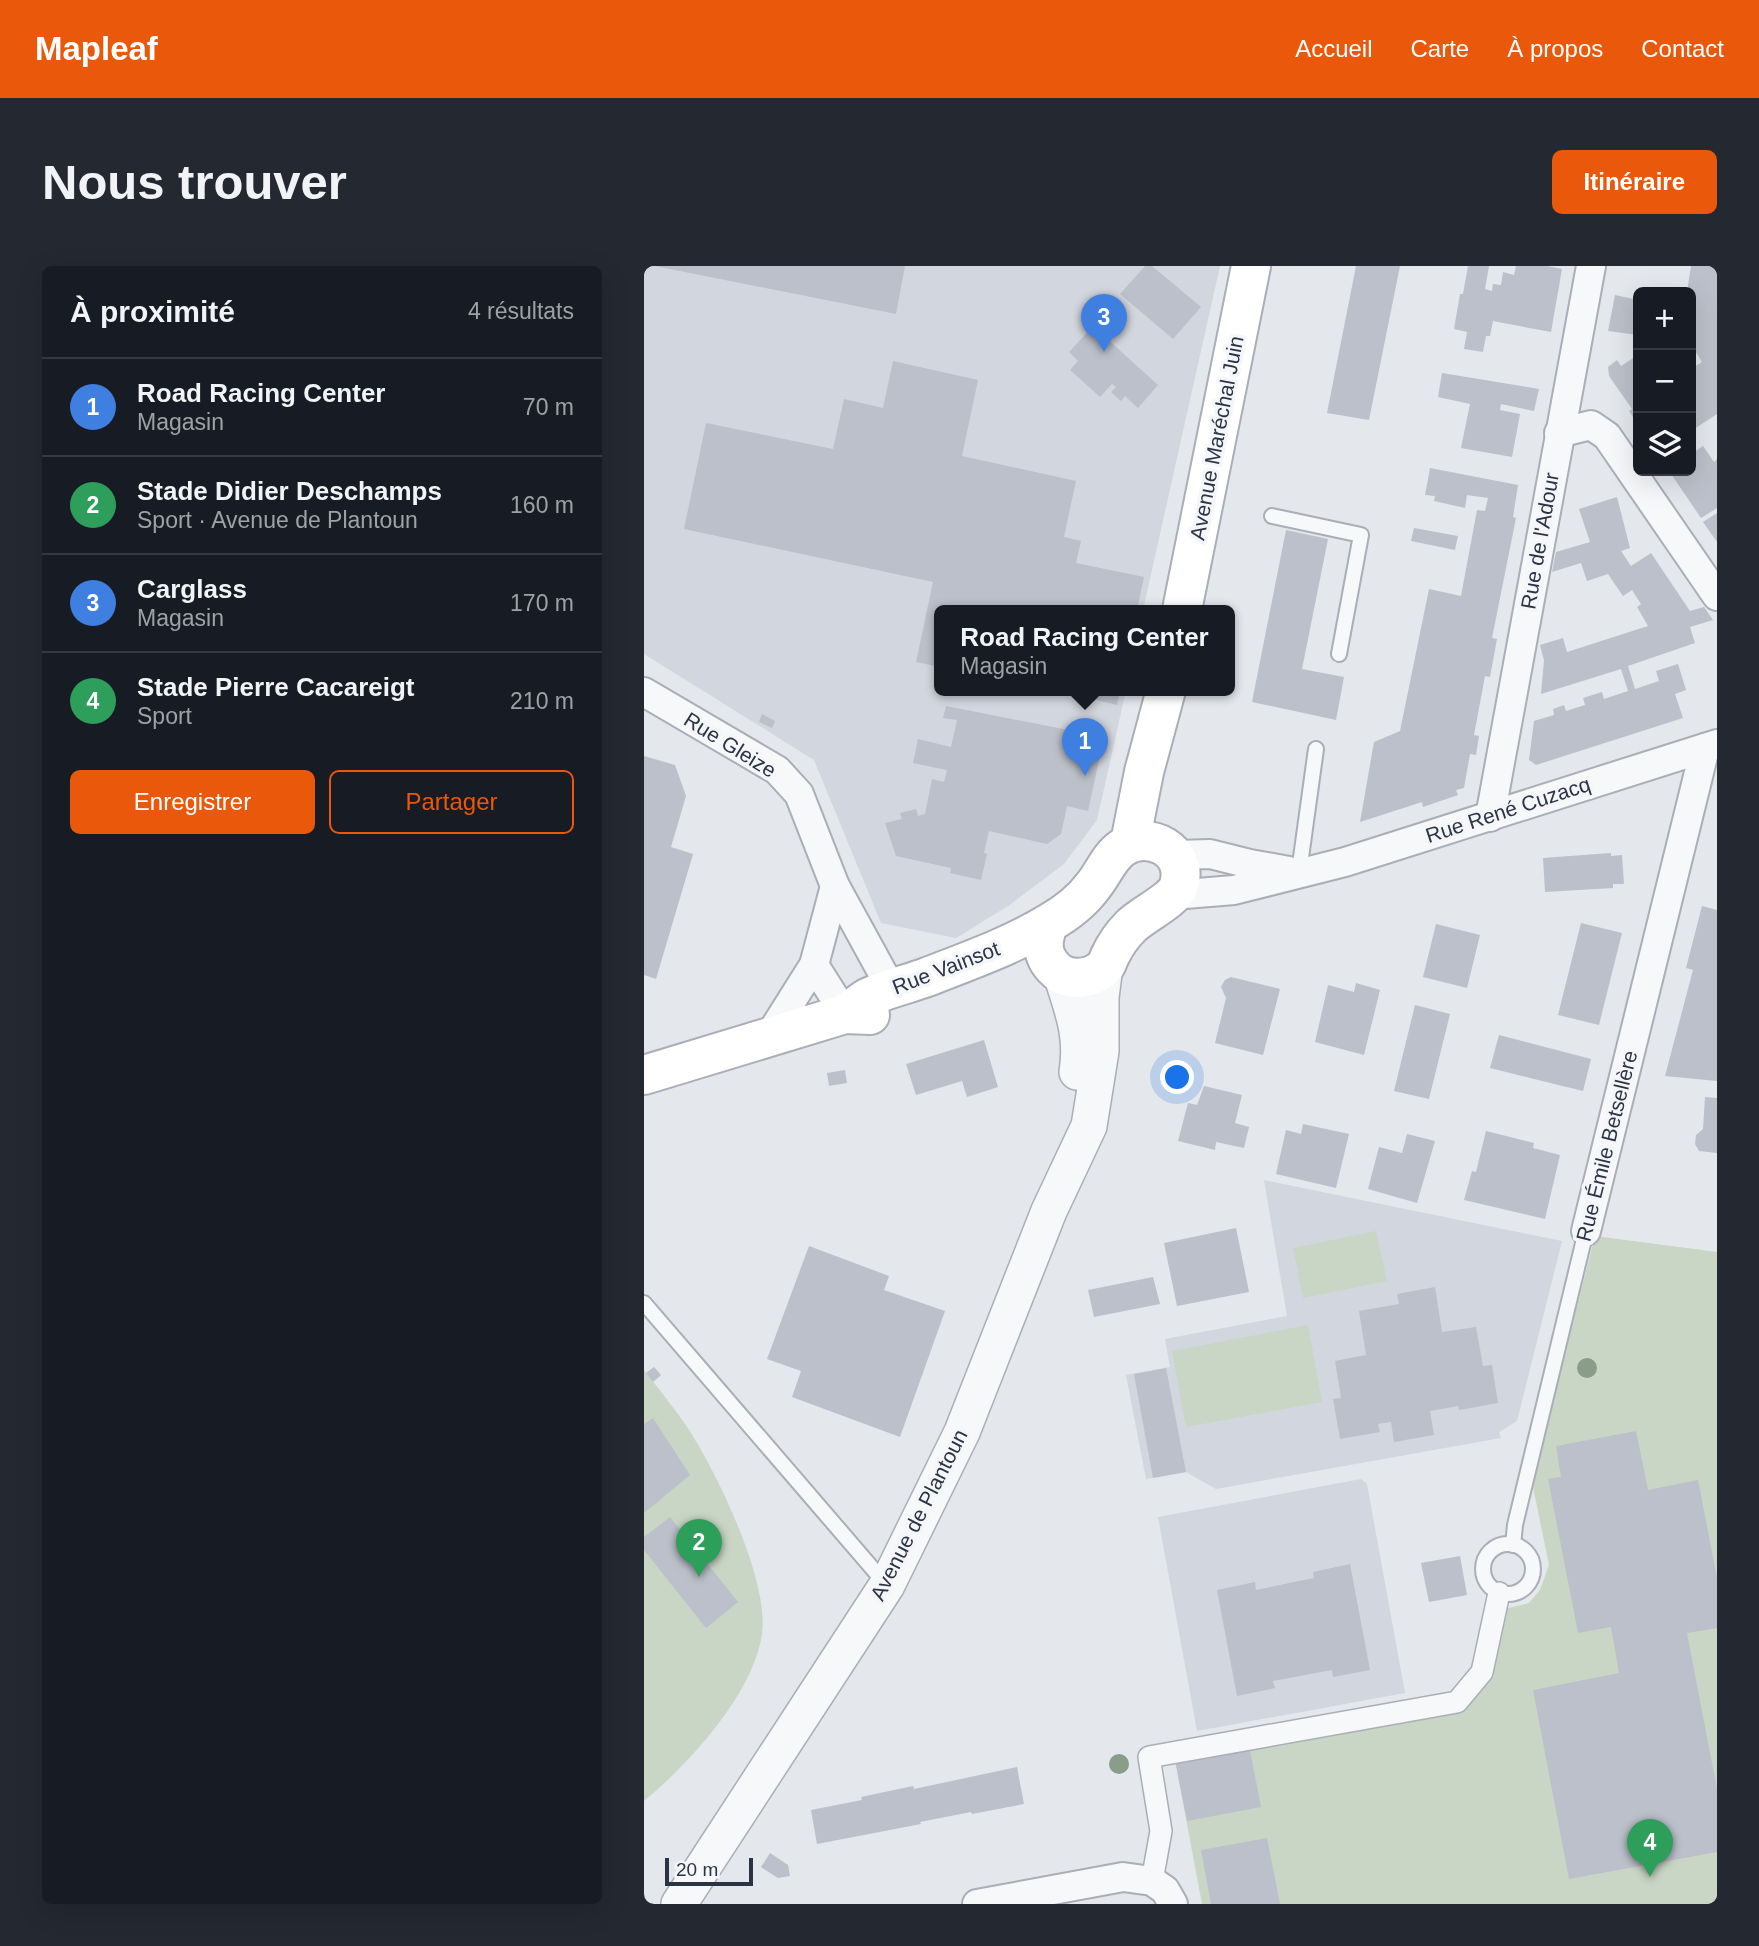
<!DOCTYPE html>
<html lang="fr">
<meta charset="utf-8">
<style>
:root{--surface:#171b24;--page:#242831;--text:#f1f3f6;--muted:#9ea1a6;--line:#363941;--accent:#ea580c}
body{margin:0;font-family:Helvetica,sans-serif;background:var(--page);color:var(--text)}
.controls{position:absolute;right:21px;top:21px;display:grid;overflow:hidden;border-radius:10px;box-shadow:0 7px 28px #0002}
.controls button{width:63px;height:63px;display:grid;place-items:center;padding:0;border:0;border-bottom:2px solid var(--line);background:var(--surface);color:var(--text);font:35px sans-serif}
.scale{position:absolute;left:21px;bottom:18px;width:88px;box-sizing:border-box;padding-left:7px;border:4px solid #2b3445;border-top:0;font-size:19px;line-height:24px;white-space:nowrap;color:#2b3445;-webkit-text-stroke:5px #f4f6f9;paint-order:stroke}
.you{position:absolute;left:534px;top:812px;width:24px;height:24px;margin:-18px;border:5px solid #fff;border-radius:50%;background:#1a73e8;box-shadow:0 0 0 10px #1a73e833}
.badge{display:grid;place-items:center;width:46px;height:46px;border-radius:50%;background:var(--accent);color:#fff;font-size:23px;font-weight:700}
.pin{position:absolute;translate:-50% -58px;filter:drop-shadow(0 2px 4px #0008)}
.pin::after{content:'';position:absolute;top:37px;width:24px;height:21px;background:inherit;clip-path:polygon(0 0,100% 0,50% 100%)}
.popup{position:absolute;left:290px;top:339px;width:301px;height:91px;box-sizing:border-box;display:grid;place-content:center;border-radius:10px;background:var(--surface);filter:drop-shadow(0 2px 5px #0005);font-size:23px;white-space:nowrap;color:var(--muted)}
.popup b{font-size:26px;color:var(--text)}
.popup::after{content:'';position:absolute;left:50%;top:100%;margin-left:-14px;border:14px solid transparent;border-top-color:var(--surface)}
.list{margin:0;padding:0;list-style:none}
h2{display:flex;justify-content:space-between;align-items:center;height:91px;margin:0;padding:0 28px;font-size:30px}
h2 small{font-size:23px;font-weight:400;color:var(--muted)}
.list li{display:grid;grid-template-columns:46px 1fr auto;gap:21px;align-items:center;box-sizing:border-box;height:98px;padding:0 28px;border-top:2px solid var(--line)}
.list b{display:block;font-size:26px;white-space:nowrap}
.list p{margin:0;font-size:23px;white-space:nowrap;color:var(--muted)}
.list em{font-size:23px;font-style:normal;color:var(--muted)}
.actions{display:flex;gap:14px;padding:21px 28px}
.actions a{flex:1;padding:16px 0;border:2px solid var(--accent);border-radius:10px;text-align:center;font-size:24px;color:var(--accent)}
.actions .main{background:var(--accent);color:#fff}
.icon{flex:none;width:38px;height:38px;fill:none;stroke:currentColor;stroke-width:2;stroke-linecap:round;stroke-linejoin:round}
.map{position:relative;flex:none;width:1073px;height:1638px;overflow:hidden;border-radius:10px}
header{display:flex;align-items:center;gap:42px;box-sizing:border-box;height:98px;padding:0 35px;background:var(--accent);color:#fff}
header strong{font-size:33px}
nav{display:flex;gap:38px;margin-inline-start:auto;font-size:24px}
.intro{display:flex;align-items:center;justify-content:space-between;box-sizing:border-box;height:168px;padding:0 42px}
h1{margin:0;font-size:49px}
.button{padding:18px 32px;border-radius:10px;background:var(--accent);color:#fff;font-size:24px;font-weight:700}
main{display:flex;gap:42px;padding:0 42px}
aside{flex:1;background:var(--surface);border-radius:10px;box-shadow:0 7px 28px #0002}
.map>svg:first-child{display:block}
</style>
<header>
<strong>Mapleaf</strong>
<nav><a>Accueil</a><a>Carte</a><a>À propos</a><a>Contact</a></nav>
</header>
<div class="intro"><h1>Nous trouver</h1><a class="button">Itinéraire</a></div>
<main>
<aside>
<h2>À proximité<small>4 résultats</small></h2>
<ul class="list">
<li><span class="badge" style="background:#3f7fe0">1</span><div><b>Road Racing Center</b><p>Magasin</p></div><em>70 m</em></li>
<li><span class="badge" style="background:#2e9e5b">2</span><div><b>Stade Didier Deschamps</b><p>Sport · Avenue de Plantoun</p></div><em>160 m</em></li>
<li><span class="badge" style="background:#3f7fe0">3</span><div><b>Carglass</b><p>Magasin</p></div><em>170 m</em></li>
<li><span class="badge" style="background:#2e9e5b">4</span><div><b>Stade Pierre Cacareigt</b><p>Sport</p></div><em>210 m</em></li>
</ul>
<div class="actions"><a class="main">Enregistrer</a><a>Partager</a></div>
</aside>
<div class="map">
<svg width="1073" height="1638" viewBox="0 0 1073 1638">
<rect width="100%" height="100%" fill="#e4e7ec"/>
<!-- built -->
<g fill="#d2d6de">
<path d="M0 0H576L499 344H296V424H482L453 554 420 598 364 640 312 672 237 657 170 494 0 388Z"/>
<path d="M620 914 918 975 873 1155 855 1166 857 1172 572 1223 542 1206 502 1213 482 1109 526 1101 521 1073 643 1050Z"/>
<path d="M717 1213 723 1218 761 1427 553 1465 514 1251Z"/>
</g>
<!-- green -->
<g fill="#c9d6c5">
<path d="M732 965 743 1015 659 1032 649 982Z"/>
<path d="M951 970 1073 986V1638H558L531 1494 812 1439 857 1344 885 1337 896 1324 905 1299 888 1216Z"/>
<path d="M664 1059 678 1136 542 1161 528 1085Z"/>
<path d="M0 1104C13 1121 27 1138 39 1155 70 1199 126 1315 118 1368 110 1427 44 1499 0 1535Z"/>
</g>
<!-- building -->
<g fill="#bbc0ca">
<path d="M11 0H261L252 48Z"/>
<path d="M501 0H508L557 41 529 73 476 28Z"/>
<path d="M712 0H756L725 154 683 147Z"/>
<path d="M824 0H845L841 23 848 25 849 18 857 19 859 6 870 9 872 0H903L918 3 907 66 849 55 846 70H842L839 86 820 83 823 66 810 63 816 28H819Z"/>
<path d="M1047 0H1073V148L1047 165V103L1058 96 1047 78V26H1043Z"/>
<path d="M971 29 994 34V69L964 65Z"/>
<path d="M449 60 514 119 494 142 481 130 477 135 467 126 472 121 468 118 456 131 426 104 434 95 425 86Z"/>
<path d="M994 89V159L985 145 988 143 965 110 964 101 973 94 977 100Z"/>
<path d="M249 95 334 114 318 190 432 215 420 271 437 275 432 297 500 311 493 344H296V401L272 396 289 316 40 263 62 157 189 183 200 133 239 142Z"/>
<path d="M798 107 895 123 890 145 857 138 856 144 876 148 868 191 817 182 826 138 794 131Z"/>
<path d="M1059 180 1070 196 1073 193V242L1057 252 1025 205H1047V188Z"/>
<path d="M786 202 874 219 869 251 872 252 848 372 853 373 846 411 841 410 830 469 835 470 832 489 826 488 820 522 812 524 814 529 779 541 778 536 716 556 730 476 756 465 785 323 817 330 833 244 841 245 844 232 823 229 821 242 790 235 791 230 781 229Z"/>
<path d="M973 231 986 282 977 285 987 300 1007 287 1046 345 1060 341 1069 354 1046 361 1051 377 984 400 991 423 1015 415 1012 405 1034 398 1042 424 1031 428 1039 452 892 499 885 494 890 455 910 449 909 443 920 439 922 445 941 439 939 432 958 426 960 433 984 425 977 403 897 428 900 394 896 379 919 372 923 386 1004 360 993 341 997 338 988 324 979 330 964 308 943 315 937 297 908 306 912 286 946 276 935 243Z"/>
<path d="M1073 247V276L1059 256Z"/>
<path d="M770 262 814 270 811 284 767 275Z"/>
<path d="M642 264 684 273 658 403 700 411 692 454 608 436Z"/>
<path d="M411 424H476L473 439Z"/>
<path d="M302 440 460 471 444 545 423 540 417 568 403 578 345 565 340 587 343 588 337 614 306 607 307 602 252 590 241 557 258 553 256 547 272 543 274 550 281 548 288 513 300 516 303 504 269 497 274 473 307 481 313 454 299 452Z"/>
<path d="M118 448 131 455 128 462 115 456Z"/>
<path d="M0 490 31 499 42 530 27 581 49 588 12 713 0 709Z"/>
<path d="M967 587V590L978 589 980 618H969V622L901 626 899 592Z"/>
<path d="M1058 640 1073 644V815L1021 810 1049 704 1042 702Z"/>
<path d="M937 657 978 667 955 759 914 749Z"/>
<path d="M792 658 836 669 823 722 779 711Z"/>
<path d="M587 711 636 723 619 789 571 777 582 732 577 721 581 714Z"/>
<path d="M712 717 736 724 720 789 671 776 684 719 710 726Z"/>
<path d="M771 739 806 748 785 833 750 825Z"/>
<path d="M855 769 947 793 939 825 846 802Z"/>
<path d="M340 774 354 821 323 831 318 815 272 829 262 798Z"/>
<path d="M201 804 203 817 185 820 183 807Z"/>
<path d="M560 820 598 829 591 857 605 861 600 882 572 876 571 884 534 875 544 837 553 839Z"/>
<path d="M1061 831 1073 832V887L1055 885 1051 878 1052 869 1059 863Z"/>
<path d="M659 858 705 868 692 922 632 908 642 864 657 868Z"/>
<path d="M842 865 890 877 889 882 916 889 901 953 820 934 828 905 832 906Z"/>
<path d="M763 868 791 875 773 937 724 923 735 881 758 887Z"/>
<path d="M592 962 605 1026 533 1040 520 977Z"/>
<path d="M165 980 245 1010 240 1024 301 1045 256 1171 148 1131 157 1105 123 1093Z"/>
<path d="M509 1011 516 1038 450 1051 444 1024Z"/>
<path d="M791 1021 798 1066 832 1061 839 1100 848 1099 854 1137 815 1144 814 1140 786 1145 790 1169 750 1176 747 1156 734 1158 736 1166 696 1173 689 1133 697 1132 691 1095 722 1089 715 1045 755 1038 753 1028Z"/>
<path d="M10 1101 17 1109 9 1116 2 1107Z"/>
<path d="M522 1102 542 1206 509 1212 490 1108Z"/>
<path d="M9 1152 46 1209 0 1247V1158Z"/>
<path d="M992 1165 1004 1224 1054 1214 1073 1312V1362L1043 1367 1073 1523V1586L925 1613 889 1424 975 1407 967 1361 934 1367 904 1213 917 1211 912 1180Z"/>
<path d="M26 1251 94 1336 62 1362 0 1284V1271Z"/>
<path d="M816 1290 823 1329 785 1336 777 1297Z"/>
<path d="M706 1298 726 1404 689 1411 688 1404 629 1415 631 1422 593 1430 573 1324 611 1316 612 1324 670 1312 669 1306Z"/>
<path d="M605 1479 617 1541 543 1555 531 1494Z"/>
<path d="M373 1501 380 1538 328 1548 327 1546 276 1556 277 1558 173 1578 167 1544 218 1534 217 1531 269 1520 270 1523Z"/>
<path d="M623 1572 636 1638H567L557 1584Z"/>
<path d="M126 1587 144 1599 146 1610 134 1612 117 1601Z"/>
</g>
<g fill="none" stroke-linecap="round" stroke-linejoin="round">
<!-- service casing -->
<g stroke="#a9aeb7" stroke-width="18">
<g id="service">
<path d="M628 250 717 269 695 388"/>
<path d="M655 606 672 483"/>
<path d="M0 1037 241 1317"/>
<circle cx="864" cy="1303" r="25"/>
<path d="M869 1279 871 1259 942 965"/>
</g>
</g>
<!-- pedestrian casing -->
<g stroke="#a9aeb7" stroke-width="24">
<path id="pedestrian" d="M508 1615 517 1565 505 1491 813 1436 838 1406 855 1327"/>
</g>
<!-- minor casing -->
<g stroke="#a9aeb7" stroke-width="32">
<g id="minor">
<path d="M915 167 947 159 963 170 1073 330"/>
<path d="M0 426 133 504 155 528 191 620 248 724"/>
<path d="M846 551 947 0"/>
<path d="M532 589 566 588 606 598 645 605"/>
<path d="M529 629 590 624 701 596 1073 478"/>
<path d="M170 699 201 748"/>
<path d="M124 772 170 699 191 620"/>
<path d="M942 965 1061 482"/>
<path d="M333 1638 479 1611 508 1615 521 1624 529 1638"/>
</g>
</g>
<!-- tertiary casing -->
<g stroke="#a9aeb7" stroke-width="38">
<g id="tertiary">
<path d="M417 708C428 744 439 768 433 806"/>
<path d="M35 1638 243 1319 318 1166 405 945 445 860 457 785V731L461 700"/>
</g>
</g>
<!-- secondary casing -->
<g stroke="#a9aeb7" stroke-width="42">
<g id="secondary">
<path d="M538 344 607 0"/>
<path d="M486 577 500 506 522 424"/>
<path d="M201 748C208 743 215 737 223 732 236 725 267 717 283 711 324 695 367 680 405 657 421 648 438 635 449 620 459 608 465 591 478 582 505 563 545 585 535 619 531 634 499 648 487 660 479 668 471 679 466 690 464 693 464 697 461 700 450 713 426 716 413 705 397 691 397 676 405 657"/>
<path d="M0 809 201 748 226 749"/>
</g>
</g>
<!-- service -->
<use href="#service" stroke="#f7f8fa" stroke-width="14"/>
<!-- pedestrian -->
<use href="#pedestrian" stroke="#f7f8fa" stroke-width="21"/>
<!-- minor -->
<use href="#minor" stroke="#f7f8fa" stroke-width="28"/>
<!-- tertiary -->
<use href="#tertiary" stroke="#f7f8fa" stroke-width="35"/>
<!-- secondary -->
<use href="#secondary" stroke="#fff" stroke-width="38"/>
</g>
<!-- trees -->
<g fill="#899d89">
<circle cx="943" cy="1102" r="10"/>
<circle cx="475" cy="1498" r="10"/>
</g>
<g text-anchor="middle" stroke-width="7" stroke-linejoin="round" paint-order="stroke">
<!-- street labels -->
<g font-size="21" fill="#2b3445" stroke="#f4f6f9">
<text transform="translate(573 172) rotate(-79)" y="7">Avenue Maréchal Juin</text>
<text transform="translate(896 275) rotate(-80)" y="7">Rue de l'Adour</text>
<text transform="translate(86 479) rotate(32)" y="7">Rue Gleize</text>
<text transform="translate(864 544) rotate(-18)" y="7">Rue René Cuzacq</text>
<text transform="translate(302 702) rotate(-21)" y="7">Rue Vainsot</text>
<text transform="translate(963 880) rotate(-76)" y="7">Rue Émile Betsellère</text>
<text transform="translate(275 1249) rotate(-63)" y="7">Avenue de Plantoun</text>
</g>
</g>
</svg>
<div class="controls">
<button>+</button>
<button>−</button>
<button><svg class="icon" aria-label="layers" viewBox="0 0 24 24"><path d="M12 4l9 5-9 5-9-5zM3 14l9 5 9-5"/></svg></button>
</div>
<div class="scale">20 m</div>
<div class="you"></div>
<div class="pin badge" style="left:441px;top:510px;background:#3f7fe0">1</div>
<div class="popup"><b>Road Racing Center</b>Magasin</div>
<div class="pin badge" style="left:55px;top:1311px;background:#2e9e5b">2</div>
<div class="pin badge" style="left:460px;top:86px;background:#3f7fe0">3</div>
<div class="pin badge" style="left:1006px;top:1611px;background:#2e9e5b">4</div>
</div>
</main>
